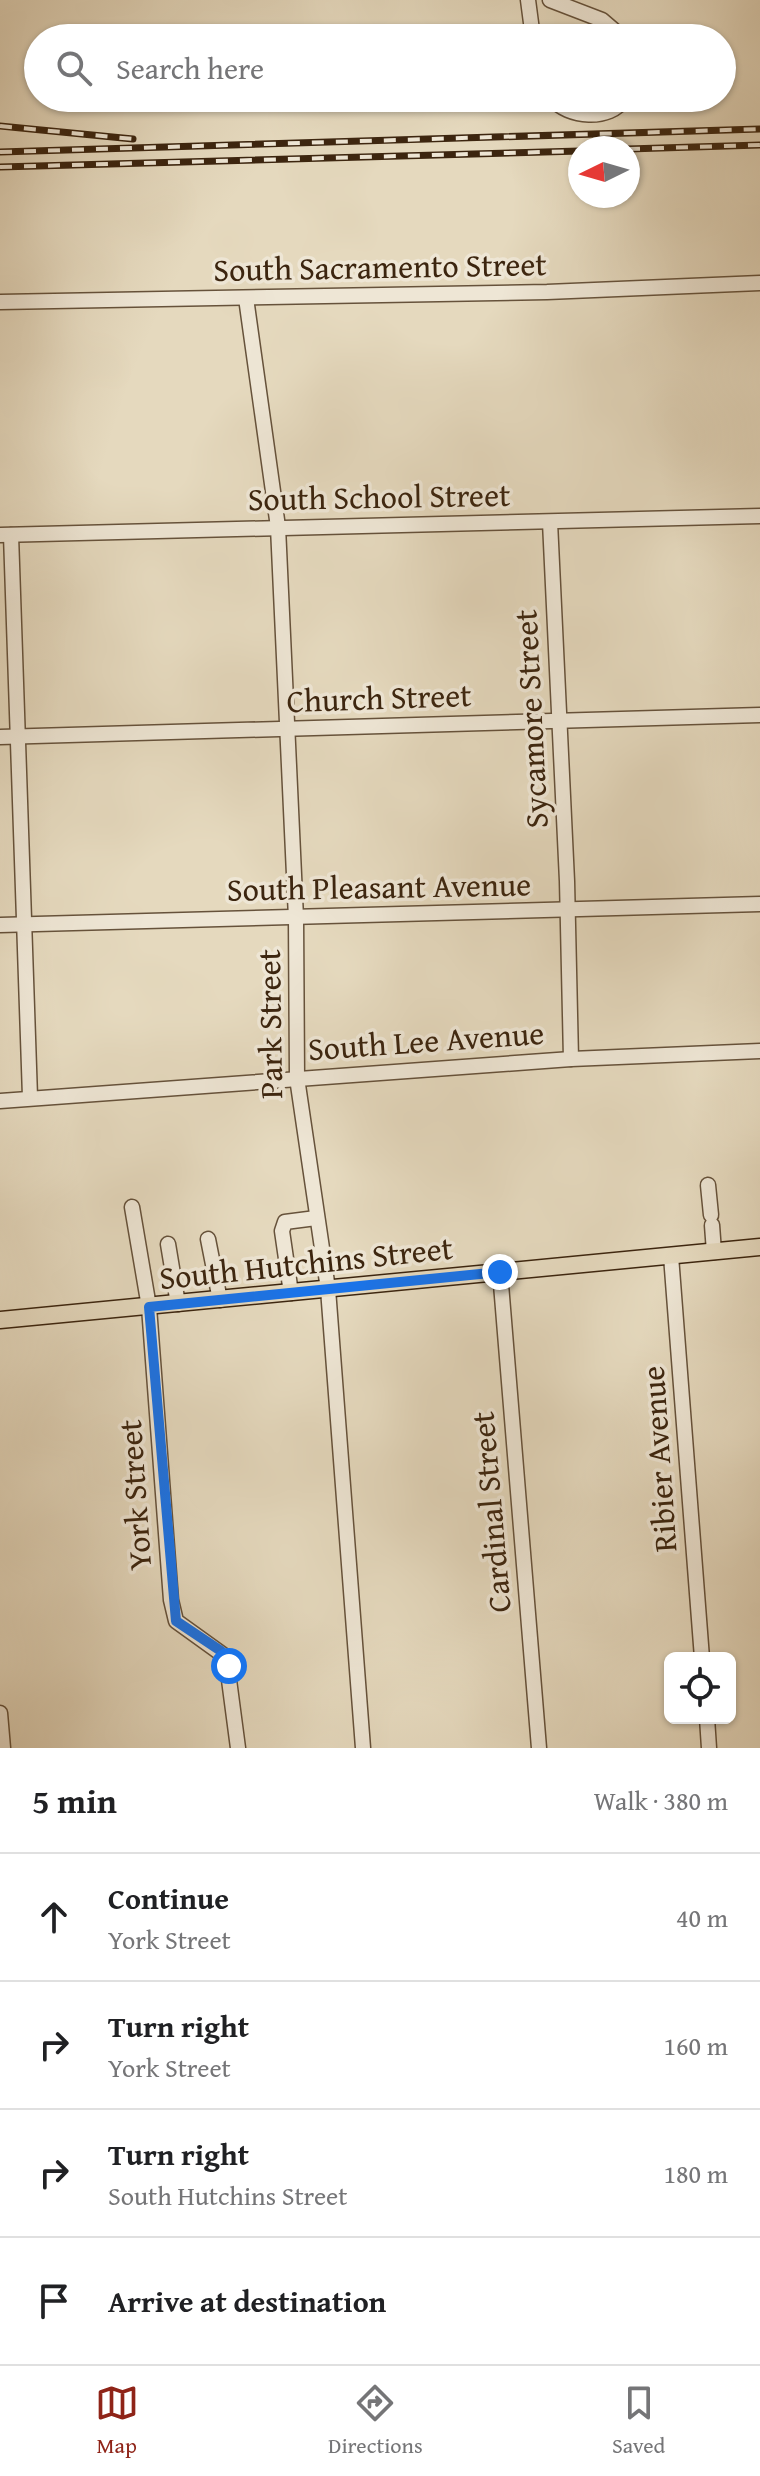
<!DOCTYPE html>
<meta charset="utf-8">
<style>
:root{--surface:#fff;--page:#f6f6f6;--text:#202124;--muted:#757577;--line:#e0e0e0;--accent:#8f2418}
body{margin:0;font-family:"Gentium Book Plus",serif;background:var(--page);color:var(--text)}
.controls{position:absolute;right:24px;bottom:24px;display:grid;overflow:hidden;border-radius:12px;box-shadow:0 2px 6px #0004}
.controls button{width:72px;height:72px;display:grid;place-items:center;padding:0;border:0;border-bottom:2px solid var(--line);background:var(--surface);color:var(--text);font:40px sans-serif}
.compass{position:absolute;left:568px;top:136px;width:72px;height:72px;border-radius:50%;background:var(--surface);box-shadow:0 2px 6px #0004;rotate:265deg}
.stop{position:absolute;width:24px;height:24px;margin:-18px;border:6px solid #1a73e8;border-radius:50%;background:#fff}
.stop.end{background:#1a73e8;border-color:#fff;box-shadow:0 2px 8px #0008}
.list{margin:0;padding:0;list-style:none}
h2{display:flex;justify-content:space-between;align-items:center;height:104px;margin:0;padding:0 32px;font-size:34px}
h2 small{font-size:26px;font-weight:400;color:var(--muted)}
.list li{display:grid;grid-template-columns:52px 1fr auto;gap:24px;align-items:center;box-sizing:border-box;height:128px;padding:0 32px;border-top:2px solid var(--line)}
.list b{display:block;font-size:30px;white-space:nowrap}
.list p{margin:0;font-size:26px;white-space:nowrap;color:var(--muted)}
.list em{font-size:26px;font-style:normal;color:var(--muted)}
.icon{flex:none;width:44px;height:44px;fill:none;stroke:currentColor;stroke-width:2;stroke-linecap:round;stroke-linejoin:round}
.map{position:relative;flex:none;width:760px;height:1748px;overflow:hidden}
.search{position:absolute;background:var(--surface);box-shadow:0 2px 6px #0004;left:24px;right:24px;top:24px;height:88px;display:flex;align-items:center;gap:20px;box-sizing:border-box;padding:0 28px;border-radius:44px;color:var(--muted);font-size:30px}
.sheet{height:616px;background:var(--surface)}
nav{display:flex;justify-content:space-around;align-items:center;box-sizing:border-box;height:112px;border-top:2px solid var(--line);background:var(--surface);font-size:22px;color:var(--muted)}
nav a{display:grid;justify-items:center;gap:4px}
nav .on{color:var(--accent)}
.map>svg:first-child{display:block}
</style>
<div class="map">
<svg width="760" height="1748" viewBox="0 0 760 1748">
<rect width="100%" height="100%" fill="#e5d9be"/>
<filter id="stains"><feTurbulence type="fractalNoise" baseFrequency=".0025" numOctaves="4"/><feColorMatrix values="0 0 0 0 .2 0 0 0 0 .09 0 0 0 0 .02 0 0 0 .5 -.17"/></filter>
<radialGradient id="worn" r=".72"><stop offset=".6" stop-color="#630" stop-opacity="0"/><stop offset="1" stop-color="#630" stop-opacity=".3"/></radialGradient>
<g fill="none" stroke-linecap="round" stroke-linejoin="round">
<!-- minor casing -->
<g stroke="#66523b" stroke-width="17">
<g id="minor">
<path d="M528 0 533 38"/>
<path d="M550 0 602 20 623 38"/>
<path d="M551 98C568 118 610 122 625 98"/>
<path d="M246 298 278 527 296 918 297 1078 328 1289 363 1748"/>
<path d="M0 302 547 292 760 283"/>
<path d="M550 522 567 881 571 1059"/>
<path d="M0 535 760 516"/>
<path d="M11 535 30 1097"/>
<path d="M0 737 760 715"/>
<path d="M0 925 760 904"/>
<path d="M0 1101 571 1059 760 1051"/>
<path d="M708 1185 711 1215"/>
<path d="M132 1207 149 1307 171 1600 176 1621 226 1657 238 1748"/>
<path d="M712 1225 714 1252"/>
<path d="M208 1239 220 1300"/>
<path d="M168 1244 178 1304"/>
<path d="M671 1256 702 1658"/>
<path d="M500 1272 539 1748"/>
<path d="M291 1293 282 1231 285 1222 316 1218"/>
<path d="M0 1713 3 1748"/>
<path d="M707 1718 709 1748"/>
</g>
</g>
<!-- major casing -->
<g stroke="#3c250f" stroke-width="19">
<path id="major" d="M0 1320 760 1247"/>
</g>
<!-- minor -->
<use href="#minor" stroke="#eee6d5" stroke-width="14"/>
<!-- major -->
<use href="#major" stroke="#e5d9be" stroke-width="16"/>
<!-- rail casing -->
<g stroke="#3c250f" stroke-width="7">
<g id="rail">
<path d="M0 126 133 139"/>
<path d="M628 149 760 145"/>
<path d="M0 152 760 129"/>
<path d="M0 167 580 151"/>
</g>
</g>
<!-- rail -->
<use href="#rail" stroke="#eee6d5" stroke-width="4" stroke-dasharray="12" stroke-linecap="butt"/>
</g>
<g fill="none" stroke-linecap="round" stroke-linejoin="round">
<!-- route -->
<path stroke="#1a73e8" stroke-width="10" d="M229 1666 221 1651 176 1621 149 1307 500 1272"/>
</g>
<g text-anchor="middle" stroke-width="7" stroke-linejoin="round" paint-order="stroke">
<!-- street labels -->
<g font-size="32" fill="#3c250f" stroke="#eee6d5">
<text transform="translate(380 267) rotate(-1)" y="11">South Sacramento Street</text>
<text transform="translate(379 497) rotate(-1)" y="11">South School Street</text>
<text transform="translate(379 698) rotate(-2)" y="11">Church Street</text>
<text transform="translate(531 719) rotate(-93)" y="11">Sycamore Street</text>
<text transform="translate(379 887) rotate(-1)" y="11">South Pleasant Avenue</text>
<text transform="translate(270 1024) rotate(-91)" y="11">Park Street</text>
<text transform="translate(426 1041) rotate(-4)" y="11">South Lee Avenue</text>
<text transform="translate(306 1263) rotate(-6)" y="11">South Hutchins Street</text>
<text transform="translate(659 1459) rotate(-94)" y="11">Ribier Avenue</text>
<text transform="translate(135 1495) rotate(-94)" y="11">York Street</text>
<text transform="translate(491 1512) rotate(-95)" y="11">Cardinal Street</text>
</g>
</g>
<rect width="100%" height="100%" filter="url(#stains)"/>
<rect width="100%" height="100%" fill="url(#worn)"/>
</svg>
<div class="controls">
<button><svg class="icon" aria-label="locate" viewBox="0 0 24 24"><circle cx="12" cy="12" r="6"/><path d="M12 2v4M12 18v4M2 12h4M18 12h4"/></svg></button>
</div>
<svg class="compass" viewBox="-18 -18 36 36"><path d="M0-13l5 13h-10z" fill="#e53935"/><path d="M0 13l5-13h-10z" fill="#757577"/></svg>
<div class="stop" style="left:229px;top:1666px"></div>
<div class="stop end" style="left:500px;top:1272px"></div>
<div class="search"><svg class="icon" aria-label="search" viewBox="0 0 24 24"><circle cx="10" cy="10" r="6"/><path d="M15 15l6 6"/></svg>Search here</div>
</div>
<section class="sheet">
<h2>5 min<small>Walk · 380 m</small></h2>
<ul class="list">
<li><svg class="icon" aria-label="ahead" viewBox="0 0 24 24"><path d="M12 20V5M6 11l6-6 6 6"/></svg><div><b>Continue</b><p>York Street</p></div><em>40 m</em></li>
<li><svg class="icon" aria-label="right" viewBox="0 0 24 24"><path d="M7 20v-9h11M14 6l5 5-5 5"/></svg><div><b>Turn right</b><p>York Street</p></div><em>160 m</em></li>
<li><svg class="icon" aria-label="right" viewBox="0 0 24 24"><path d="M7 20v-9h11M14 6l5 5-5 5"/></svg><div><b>Turn right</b><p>South Hutchins Street</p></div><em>180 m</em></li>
<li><svg class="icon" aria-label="arrive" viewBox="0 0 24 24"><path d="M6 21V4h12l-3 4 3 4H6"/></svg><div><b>Arrive at destination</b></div></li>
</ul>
</section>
<nav>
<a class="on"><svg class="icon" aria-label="map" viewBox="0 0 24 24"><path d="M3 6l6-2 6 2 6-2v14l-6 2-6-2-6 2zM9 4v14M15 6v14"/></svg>Map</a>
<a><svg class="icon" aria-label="directions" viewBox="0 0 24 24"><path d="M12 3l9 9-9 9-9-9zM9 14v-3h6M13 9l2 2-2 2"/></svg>Directions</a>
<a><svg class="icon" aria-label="saved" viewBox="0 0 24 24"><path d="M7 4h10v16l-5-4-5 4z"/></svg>Saved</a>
</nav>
